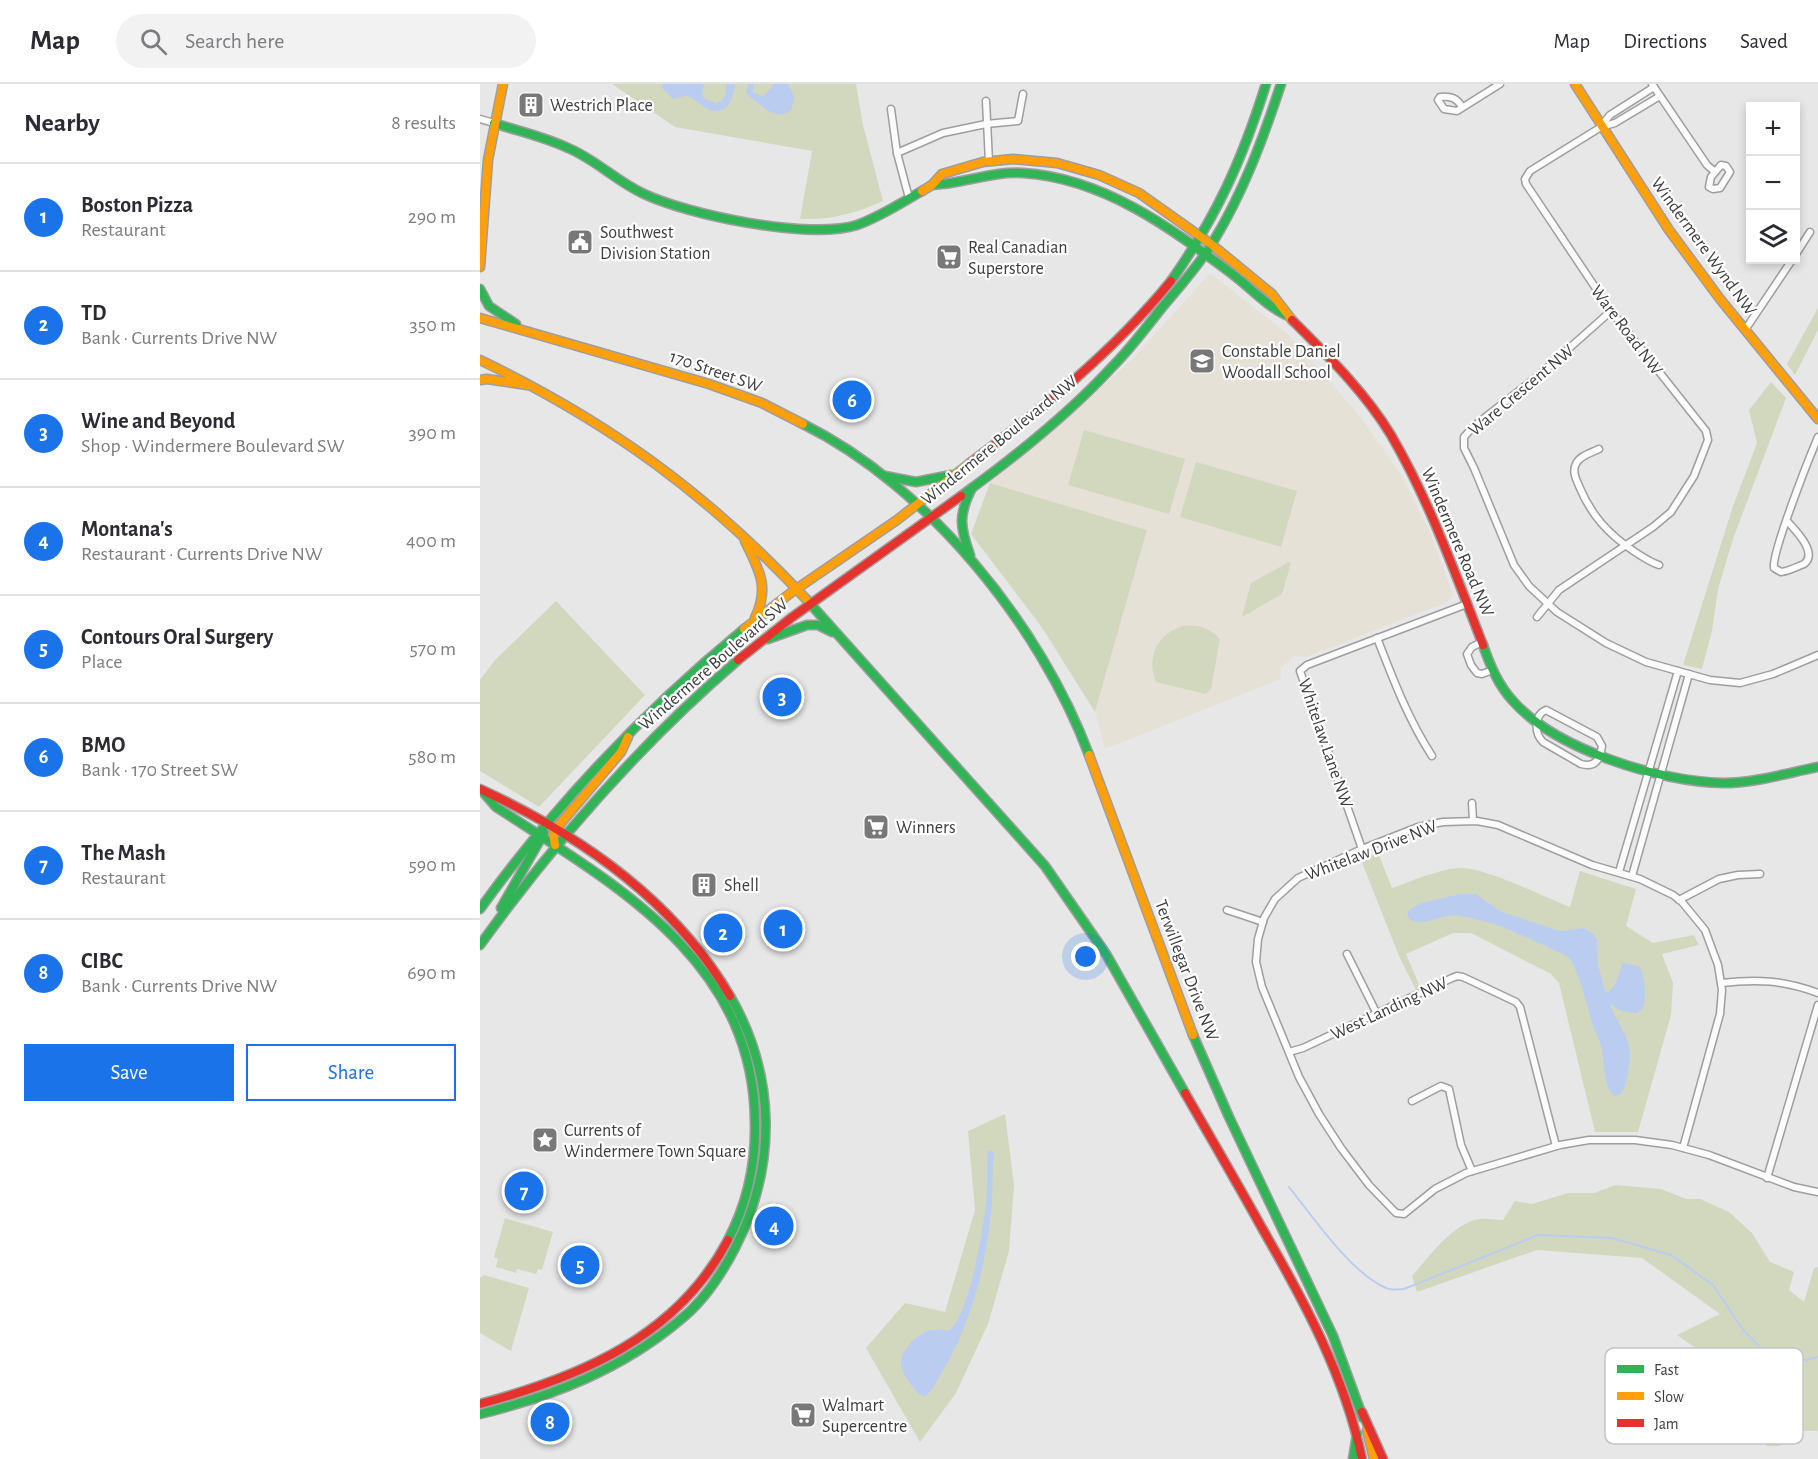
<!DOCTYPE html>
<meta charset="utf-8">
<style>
:root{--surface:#fff;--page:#f2f2f3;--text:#2b2b33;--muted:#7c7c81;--line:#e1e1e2;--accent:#1a73e8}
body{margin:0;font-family:"Alegreya Sans",sans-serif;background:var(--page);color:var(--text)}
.controls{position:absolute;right:18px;top:18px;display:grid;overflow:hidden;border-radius:0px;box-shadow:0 3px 9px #0003}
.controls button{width:54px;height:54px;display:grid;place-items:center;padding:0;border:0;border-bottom:2px solid var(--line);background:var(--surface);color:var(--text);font:30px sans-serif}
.you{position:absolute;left:606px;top:873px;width:21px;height:21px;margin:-15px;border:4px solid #fff;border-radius:50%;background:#1a73e8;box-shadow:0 0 0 9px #1a73e833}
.badge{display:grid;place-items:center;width:39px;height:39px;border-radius:50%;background:var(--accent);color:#fff;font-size:20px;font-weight:700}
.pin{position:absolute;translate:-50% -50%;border:3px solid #fff;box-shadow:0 2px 6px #0006}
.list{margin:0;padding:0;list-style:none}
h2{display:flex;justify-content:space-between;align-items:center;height:78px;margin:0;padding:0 24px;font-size:26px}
h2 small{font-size:20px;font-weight:400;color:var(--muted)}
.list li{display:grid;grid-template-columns:39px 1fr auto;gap:18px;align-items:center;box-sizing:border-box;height:108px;padding:0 24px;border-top:2px solid var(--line)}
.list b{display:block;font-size:22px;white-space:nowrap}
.list p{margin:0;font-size:20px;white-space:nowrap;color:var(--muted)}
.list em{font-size:20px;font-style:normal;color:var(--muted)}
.actions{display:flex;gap:12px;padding:18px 24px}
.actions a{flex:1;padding:14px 0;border:2px solid var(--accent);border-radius:0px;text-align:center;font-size:21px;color:var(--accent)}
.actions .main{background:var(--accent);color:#fff}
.icon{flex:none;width:33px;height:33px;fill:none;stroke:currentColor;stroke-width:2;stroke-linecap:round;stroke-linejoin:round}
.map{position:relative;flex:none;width:1338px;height:1375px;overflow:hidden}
header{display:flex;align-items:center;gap:36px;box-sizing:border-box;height:84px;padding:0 30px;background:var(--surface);border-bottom:2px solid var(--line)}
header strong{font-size:28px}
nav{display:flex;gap:33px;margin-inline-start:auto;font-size:21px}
.search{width:420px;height:54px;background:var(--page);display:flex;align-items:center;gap:15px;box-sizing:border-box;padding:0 21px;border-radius:33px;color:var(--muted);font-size:22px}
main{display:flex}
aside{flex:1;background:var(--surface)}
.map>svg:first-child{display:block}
</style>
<header>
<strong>Map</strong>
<div class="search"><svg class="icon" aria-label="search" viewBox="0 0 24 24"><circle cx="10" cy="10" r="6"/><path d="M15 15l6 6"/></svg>Search here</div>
<nav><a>Map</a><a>Directions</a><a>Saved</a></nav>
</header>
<main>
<aside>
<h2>Nearby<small>8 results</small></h2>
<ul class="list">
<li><span class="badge">1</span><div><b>Boston Pizza</b><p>Restaurant</p></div><em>290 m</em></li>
<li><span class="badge">2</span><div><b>TD</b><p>Bank · Currents Drive NW</p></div><em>350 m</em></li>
<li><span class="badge">3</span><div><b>Wine and Beyond</b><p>Shop · Windermere Boulevard SW</p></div><em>390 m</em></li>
<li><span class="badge">4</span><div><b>Montana's</b><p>Restaurant · Currents Drive NW</p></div><em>400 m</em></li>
<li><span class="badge">5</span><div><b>Contours Oral Surgery</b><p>Place</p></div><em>570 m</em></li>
<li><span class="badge">6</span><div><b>BMO</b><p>Bank · 170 Street SW</p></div><em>580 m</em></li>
<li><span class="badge">7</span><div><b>The Mash</b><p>Restaurant</p></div><em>590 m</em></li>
<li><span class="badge">8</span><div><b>CIBC</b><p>Bank · Currents Drive NW</p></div><em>690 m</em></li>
</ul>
<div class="actions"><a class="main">Save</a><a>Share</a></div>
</aside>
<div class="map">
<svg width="1338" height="1375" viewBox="0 0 1338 1375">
<rect width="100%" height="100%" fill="#e7e7e8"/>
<!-- education -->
<path fill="#e6e1d6" d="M730 189 809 251 879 331 922 392 948 444 973 511 967 518 826 573 814 572 801 584V595L625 665 615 628 667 446 510 399 651 277Z"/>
<!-- green -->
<g fill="#d2d8be">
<path d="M132 0H376L383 41 403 117C374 130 351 136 320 135L332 67 195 43Z"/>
<path d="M1338 224V246L1315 291 1307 280Z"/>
<path d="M1291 298 1306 314 1253 455 1238 505 1232 547 1222 585 1203 581 1253 422 1277 359 1269 326Z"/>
<path d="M604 346 705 375 689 430 588 401Z"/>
<path d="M716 378 817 407 801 463 700 433Z"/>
<path d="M510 399 667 446 615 628 561 542 491 450Z"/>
<path d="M809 478 811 479 802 510 762 533 771 499Z"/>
<path d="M76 517 165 611 59 723 0 687V596L15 576Z"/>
<path d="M703 542C717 540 730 544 740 555L731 605 726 610 676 598C666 573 677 550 703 542Z"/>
<path d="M898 769 912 804C932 797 959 785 980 784 1005 783 1064 813 1090 823L1100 787 1156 805 1146 842 1173 859 1214 851 1219 861 1182 870 1193 899 1191 931 1158 1048H1115L1079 899 1071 890 991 849H973L926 870 940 903 936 906 919 872 881 776Z"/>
<path d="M525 1030 534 1101 529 1167 508 1240 476 1309 440 1358 386 1264 425 1219 465 1228 495 1126 488 1047Z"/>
<path d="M1135 1101 1181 1105 1206 1115H1220L1249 1128 1272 1149 1290 1178 1314 1188 1309 1206 1324 1218 1334 1184 1338 1183V1347C1322 1346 1307 1346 1300 1362H1286L1294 1318 1197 1251 1240 1230 1162 1174 1057 1166 937 1208 932 1192C948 1174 973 1139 999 1135 1006 1134 1015 1136 1023 1136L1035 1117 1052 1120 1088 1109H1114Z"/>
<path d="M25 1134 73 1148 62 1186 58 1185 56 1190 37 1185 36 1189 16 1183 18 1175 14 1173Z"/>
<path d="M4 1191 49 1204 31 1267 0 1249V1194Z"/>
</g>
<!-- water -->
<g fill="#bacdf1">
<path d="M182 0H224L222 9 224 14 235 19C246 17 246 10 246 0H255C253 15 248 33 228 25 221 22 214 14 207 12 204 11 198 15 193 15L182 4Z"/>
<path d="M268 0H274L273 8 283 13 294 0H308L314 12 312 25C297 40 280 20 268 11L266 8Z"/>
<path d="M979 810H996L1020 827 1080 847 1104 844 1112 849 1117 855 1118 880 1125 907 1128 908C1138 901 1138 889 1143 879L1159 882C1166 894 1166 912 1163 925L1157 929C1146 928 1139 928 1132 920L1130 921C1147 958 1155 955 1146 999 1144 1006 1143 1011 1135 1012 1122 1003 1125 977 1121 962 1119 953 1113 945 1111 936 1105 914 1100 892 1089 873 1054 857 1018 837 979 832 962 829 946 843 930 836L927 830C934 816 965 815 979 810Z"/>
<path d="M511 1066 514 1069C512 1086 513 1102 512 1119 507 1177 494 1232 465 1283 459 1292 454 1307 444 1313 435 1309 421 1289 421 1279 421 1269 434 1253 443 1249 451 1244 461 1247 470 1246 490 1228 503 1146 506 1118 508 1101 506 1084 508 1067Z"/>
</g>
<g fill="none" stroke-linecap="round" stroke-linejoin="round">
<!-- stream -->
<path stroke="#bacdf1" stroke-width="2" d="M809 1103C833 1133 871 1189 906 1204 911 1207 918 1205 924 1205L1058 1151 1132 1154 1191 1171 1233 1201 1263 1246 1283 1266 1314 1279 1338 1273"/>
<!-- street casing -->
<g stroke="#9e9e9f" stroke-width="9">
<g id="street">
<path d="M1172 0 1227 81 1235 88"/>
<path d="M506 17 509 78"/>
<path d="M982 23C977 14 971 12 960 13L958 16 964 25 977 27 1020 0"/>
<path d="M411 25 417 69 429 114"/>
<path d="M0 35 14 39"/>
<path d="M1121 42 1130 31 1174 3"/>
<path d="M417 69 463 49 506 40 538 37 543 10"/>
<path d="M1241 81 1246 82 1250 88 1240 104 1233 105 1229 103 1231 93Z"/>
<path d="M1316 170 1330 148"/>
<path d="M1131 227 1058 292 994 342 984 353V364L994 384 1034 481 1049 502 1077 528 1126 559 1166 578 1230 596 1260 599 1293 590 1338 571"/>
<path d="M1265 246 1312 176"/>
<path d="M1119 365C1111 369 1099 372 1096 380 1092 387 1096 395 1099 402 1111 431 1128 450 1155 468 1163 473 1170 478 1179 481"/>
<path d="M1307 437C1317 448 1338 469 1324 480 1316 483 1309 487 1301 488L1294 484C1291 470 1330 372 1338 353"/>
<path d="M1057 533 1079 506 1173 443 1191 428 1214 392 1228 356 1226 347 1131 227 1046 100 1045 95 1050 87 1121 43 1135 39 1180 12"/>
<path d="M897 554C913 595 928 635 952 672"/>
<path d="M1002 558 992 563 987 570 991 581 997 589 1002 590 1013 586"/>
<path d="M1066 626 1117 653 1122 662C1120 675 1116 684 1101 680L1063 658C1054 649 1054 631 1066 626Z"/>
<path d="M992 719 993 736"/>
<path d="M882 765 820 587 827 581 987 520"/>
<path d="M1139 788 1198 587"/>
<path d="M1152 792 1209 590"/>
<path d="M1199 816 1239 795 1258 791 1280 790"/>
<path d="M747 826 783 838"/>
<path d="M867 870 897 930"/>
<path d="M1241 899C1277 895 1303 896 1338 909"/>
<path d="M809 968 823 964 972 894 977 892 983 893 1036 918 1040 923 1076 1062"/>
<path d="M932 1017 961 1002 969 1005 981 1061 992 1087"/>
<path d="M1203 1064 1240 930 1242 906 1238 881 1225 846 1202 818 1193 811 1160 795 1112 781 1018 741 997 737 963 738 938 743 882 765 818 794 795 815 784 834 778 855 776 878 782 903 819 993 839 1030 861 1064 889 1101 916 1129 924 1130 955 1105 986 1089 1080 1061 1109 1056H1155L1192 1061 1229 1071 1314 1103 1338 1108"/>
<path d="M1287 1094 1338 921"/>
</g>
</g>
<!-- fast casing -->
<g stroke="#9e9e9f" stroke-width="11">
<g id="fast">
<path d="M14 39C38 47 65 53 88 64 115 75 136 97 162 109 207 131 329 156 377 141 400 133 421 119 442 107"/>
<path d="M452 101C483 100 511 87 543 89 623 94 689 143 751 189 770 203 785 221 806 231"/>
<path d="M691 197C737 132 762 76 786 0"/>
<path d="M0 205 9 222 36 240"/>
<path d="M323 340C448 402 561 542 609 671"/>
<path d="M405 392 436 398 471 391"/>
<path d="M481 412C535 373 588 331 633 282 650 265 665 245 680 226 698 204 718 183 733 158 763 109 783 55 801 0"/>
<path d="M490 471C480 443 478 431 492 404"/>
<path d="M326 515 565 782 626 870 705 1009"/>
<path d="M288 555 327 541H338L352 548"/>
<path d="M1003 561C1010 581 1018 601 1033 617 1075 665 1180 698 1243 699 1275 699 1307 689 1338 683"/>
<path d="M3 708 16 723C134 800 274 876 275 1038 276 1078 267 1120 248 1156"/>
<path d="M21 824 64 749"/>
<path d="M0 825C76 720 163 628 264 545"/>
<path d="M0 861C76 756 159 661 258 576"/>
<path d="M713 951 749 1033 853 1252 883 1334"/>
<path d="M0 1330C73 1312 142 1285 200 1236 224 1217 241 1191 255 1164 297 1082 296 992 250 912"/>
<path d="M873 1375 877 1350"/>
</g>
</g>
<!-- slow casing -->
<g stroke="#9e9e9f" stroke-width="11">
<g id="slow">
<path d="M1095 0 1189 146 1240 215 1338 335"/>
<path d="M442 107 452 101 462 90 503 78 533 75 577 79 619 91 659 109 731 160 792 210 812 236"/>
<path d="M0 183 8 76 23 0"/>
<path d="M0 234 229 300 282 319 323 340"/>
<path d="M0 276C129 338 228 410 326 515"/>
<path d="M0 296 7 295 47 301"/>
<path d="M265 457C279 486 290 503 275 534"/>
<path d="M264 545 312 508 417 436 490 379"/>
<path d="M609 671 713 951"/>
<path d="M75 761 73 750 75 746 141 668 148 653"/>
<path d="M887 1346 894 1375"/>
</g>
</g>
<!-- jam casing -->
<g stroke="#9e9e9f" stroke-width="11">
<g id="jam">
<path d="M812 236C848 272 885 308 911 351 950 418 975 489 1003 561"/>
<path d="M490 379C563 324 633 268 691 197"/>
<path d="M258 576 311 534 481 412"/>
<path d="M0 705C100 751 194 816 250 912"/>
<path d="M705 1009C731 1054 757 1099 782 1144 824 1217 865 1292 882 1375"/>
<path d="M0 1320C100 1293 197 1253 248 1156"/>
<path d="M882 1328 903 1375"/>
</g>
</g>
<!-- street -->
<use href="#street" stroke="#fbfbfc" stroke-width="6"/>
<!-- fast -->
<use href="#fast" stroke="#30b455" stroke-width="8"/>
<!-- slow -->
<use href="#slow" stroke="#ff9f0a" stroke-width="8"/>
<!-- jam -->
<use href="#jam" stroke="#e5322d" stroke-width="8"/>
</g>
<!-- icons -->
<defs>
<g id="building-square" transform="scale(1.35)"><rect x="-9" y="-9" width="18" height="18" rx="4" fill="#787879" stroke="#fff"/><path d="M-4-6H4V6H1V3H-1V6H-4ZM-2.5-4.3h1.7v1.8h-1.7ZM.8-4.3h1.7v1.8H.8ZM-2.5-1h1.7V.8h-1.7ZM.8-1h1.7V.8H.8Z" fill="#fff"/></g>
<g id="civic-square" transform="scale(1.35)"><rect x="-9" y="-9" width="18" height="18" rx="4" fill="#787879" stroke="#fff"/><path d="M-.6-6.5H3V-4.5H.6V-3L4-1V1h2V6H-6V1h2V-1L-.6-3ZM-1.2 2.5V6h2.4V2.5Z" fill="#fff"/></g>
<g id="supermarket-square" transform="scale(1.35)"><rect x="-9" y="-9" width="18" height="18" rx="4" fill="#787879" stroke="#fff"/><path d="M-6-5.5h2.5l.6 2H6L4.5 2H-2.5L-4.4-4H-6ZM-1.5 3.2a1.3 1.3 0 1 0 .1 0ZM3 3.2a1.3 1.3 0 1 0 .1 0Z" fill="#fff"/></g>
<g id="school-square" transform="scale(1.35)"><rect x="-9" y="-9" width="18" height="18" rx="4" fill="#787879" stroke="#fff"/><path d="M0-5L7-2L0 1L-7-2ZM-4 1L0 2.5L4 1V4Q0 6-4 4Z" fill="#fff"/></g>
<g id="sight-square" transform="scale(1.35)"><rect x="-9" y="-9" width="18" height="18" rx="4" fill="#787879" stroke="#fff"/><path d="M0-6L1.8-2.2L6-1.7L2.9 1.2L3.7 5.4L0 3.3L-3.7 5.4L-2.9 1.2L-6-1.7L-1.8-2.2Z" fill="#fff"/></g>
</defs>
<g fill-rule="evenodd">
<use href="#building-square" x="51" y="21"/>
<use href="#civic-square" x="100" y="158"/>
<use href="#supermarket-square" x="469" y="173"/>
<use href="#school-square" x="722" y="277"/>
<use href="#supermarket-square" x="396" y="743"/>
<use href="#building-square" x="224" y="801"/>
<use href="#sight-square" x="65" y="1056"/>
<use href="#supermarket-square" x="323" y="1331"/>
</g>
<g text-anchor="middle" stroke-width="4.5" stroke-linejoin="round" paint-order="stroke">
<!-- poi labels -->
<g font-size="18" fill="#3c3d3d" stroke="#fff" text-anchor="start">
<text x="70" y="27">Westrich Place</text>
<text x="120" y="154">Southwest<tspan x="120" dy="21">Division Station</tspan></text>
<text x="488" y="169">Real Canadian<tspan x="488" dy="21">Superstore</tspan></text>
<text x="742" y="273">Constable Daniel<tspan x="742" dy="21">Woodall School</tspan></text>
<text x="416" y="749">Winners</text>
<text x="244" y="807">Shell</text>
<text x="84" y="1052">Currents of<tspan x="84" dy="21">Windermere Town Square</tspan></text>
<text x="342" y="1327">Walmart<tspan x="342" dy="21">Supercentre</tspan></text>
</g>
<!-- street labels -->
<g font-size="18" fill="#3c3d3d" stroke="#fff">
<text transform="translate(1224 162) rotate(54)" y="6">Windermere Wynd NW</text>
<text transform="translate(1147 246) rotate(53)" y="6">Ware Road NW</text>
<text transform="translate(236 287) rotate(19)" y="6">170 Street SW</text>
<text transform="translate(1041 306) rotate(-40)" y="6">Ware Crescent NW</text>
<text transform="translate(519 356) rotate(-39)" y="6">Windermere Boulevard NW</text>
<text transform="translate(978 458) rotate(67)" y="6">Windermere Road NW</text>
<text transform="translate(233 580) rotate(-41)" y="6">Windermere Boulevard SW</text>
<text transform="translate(846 659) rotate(71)" y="6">Whitelaw Lane NW</text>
<text transform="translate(891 766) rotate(-21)" y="6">Whitelaw Drive NW</text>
<text transform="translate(707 886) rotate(69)" y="6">Terwillegar Drive NW</text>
<text transform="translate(909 924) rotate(-25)" y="6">West Landing NW</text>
</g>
</g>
<!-- legend -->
<rect x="1125" y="1264" width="198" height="96" rx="9" fill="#fff" stroke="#c4c5c5" stroke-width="1.5"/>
<rect x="1137" y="1281" width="27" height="8" fill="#30b455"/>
<rect x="1137" y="1308" width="27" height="8" fill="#ff9f0a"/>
<rect x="1137" y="1335" width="27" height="8" fill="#e5322d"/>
<g font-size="16" fill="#3c3d3d">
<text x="1174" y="1291">Fast</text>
<text x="1174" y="1318">Slow</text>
<text x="1174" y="1345">Jam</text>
</g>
</svg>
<div class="controls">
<button>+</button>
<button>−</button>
<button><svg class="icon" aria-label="layers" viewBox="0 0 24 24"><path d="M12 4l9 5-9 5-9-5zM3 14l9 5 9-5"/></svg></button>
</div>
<div class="you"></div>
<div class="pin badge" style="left:303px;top:845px">1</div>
<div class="pin badge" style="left:243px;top:849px">2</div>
<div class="pin badge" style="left:302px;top:613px">3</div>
<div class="pin badge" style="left:294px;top:1142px">4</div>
<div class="pin badge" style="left:100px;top:1181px">5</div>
<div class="pin badge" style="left:372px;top:316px">6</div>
<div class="pin badge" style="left:44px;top:1107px">7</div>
<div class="pin badge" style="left:70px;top:1338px">8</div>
</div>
</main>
